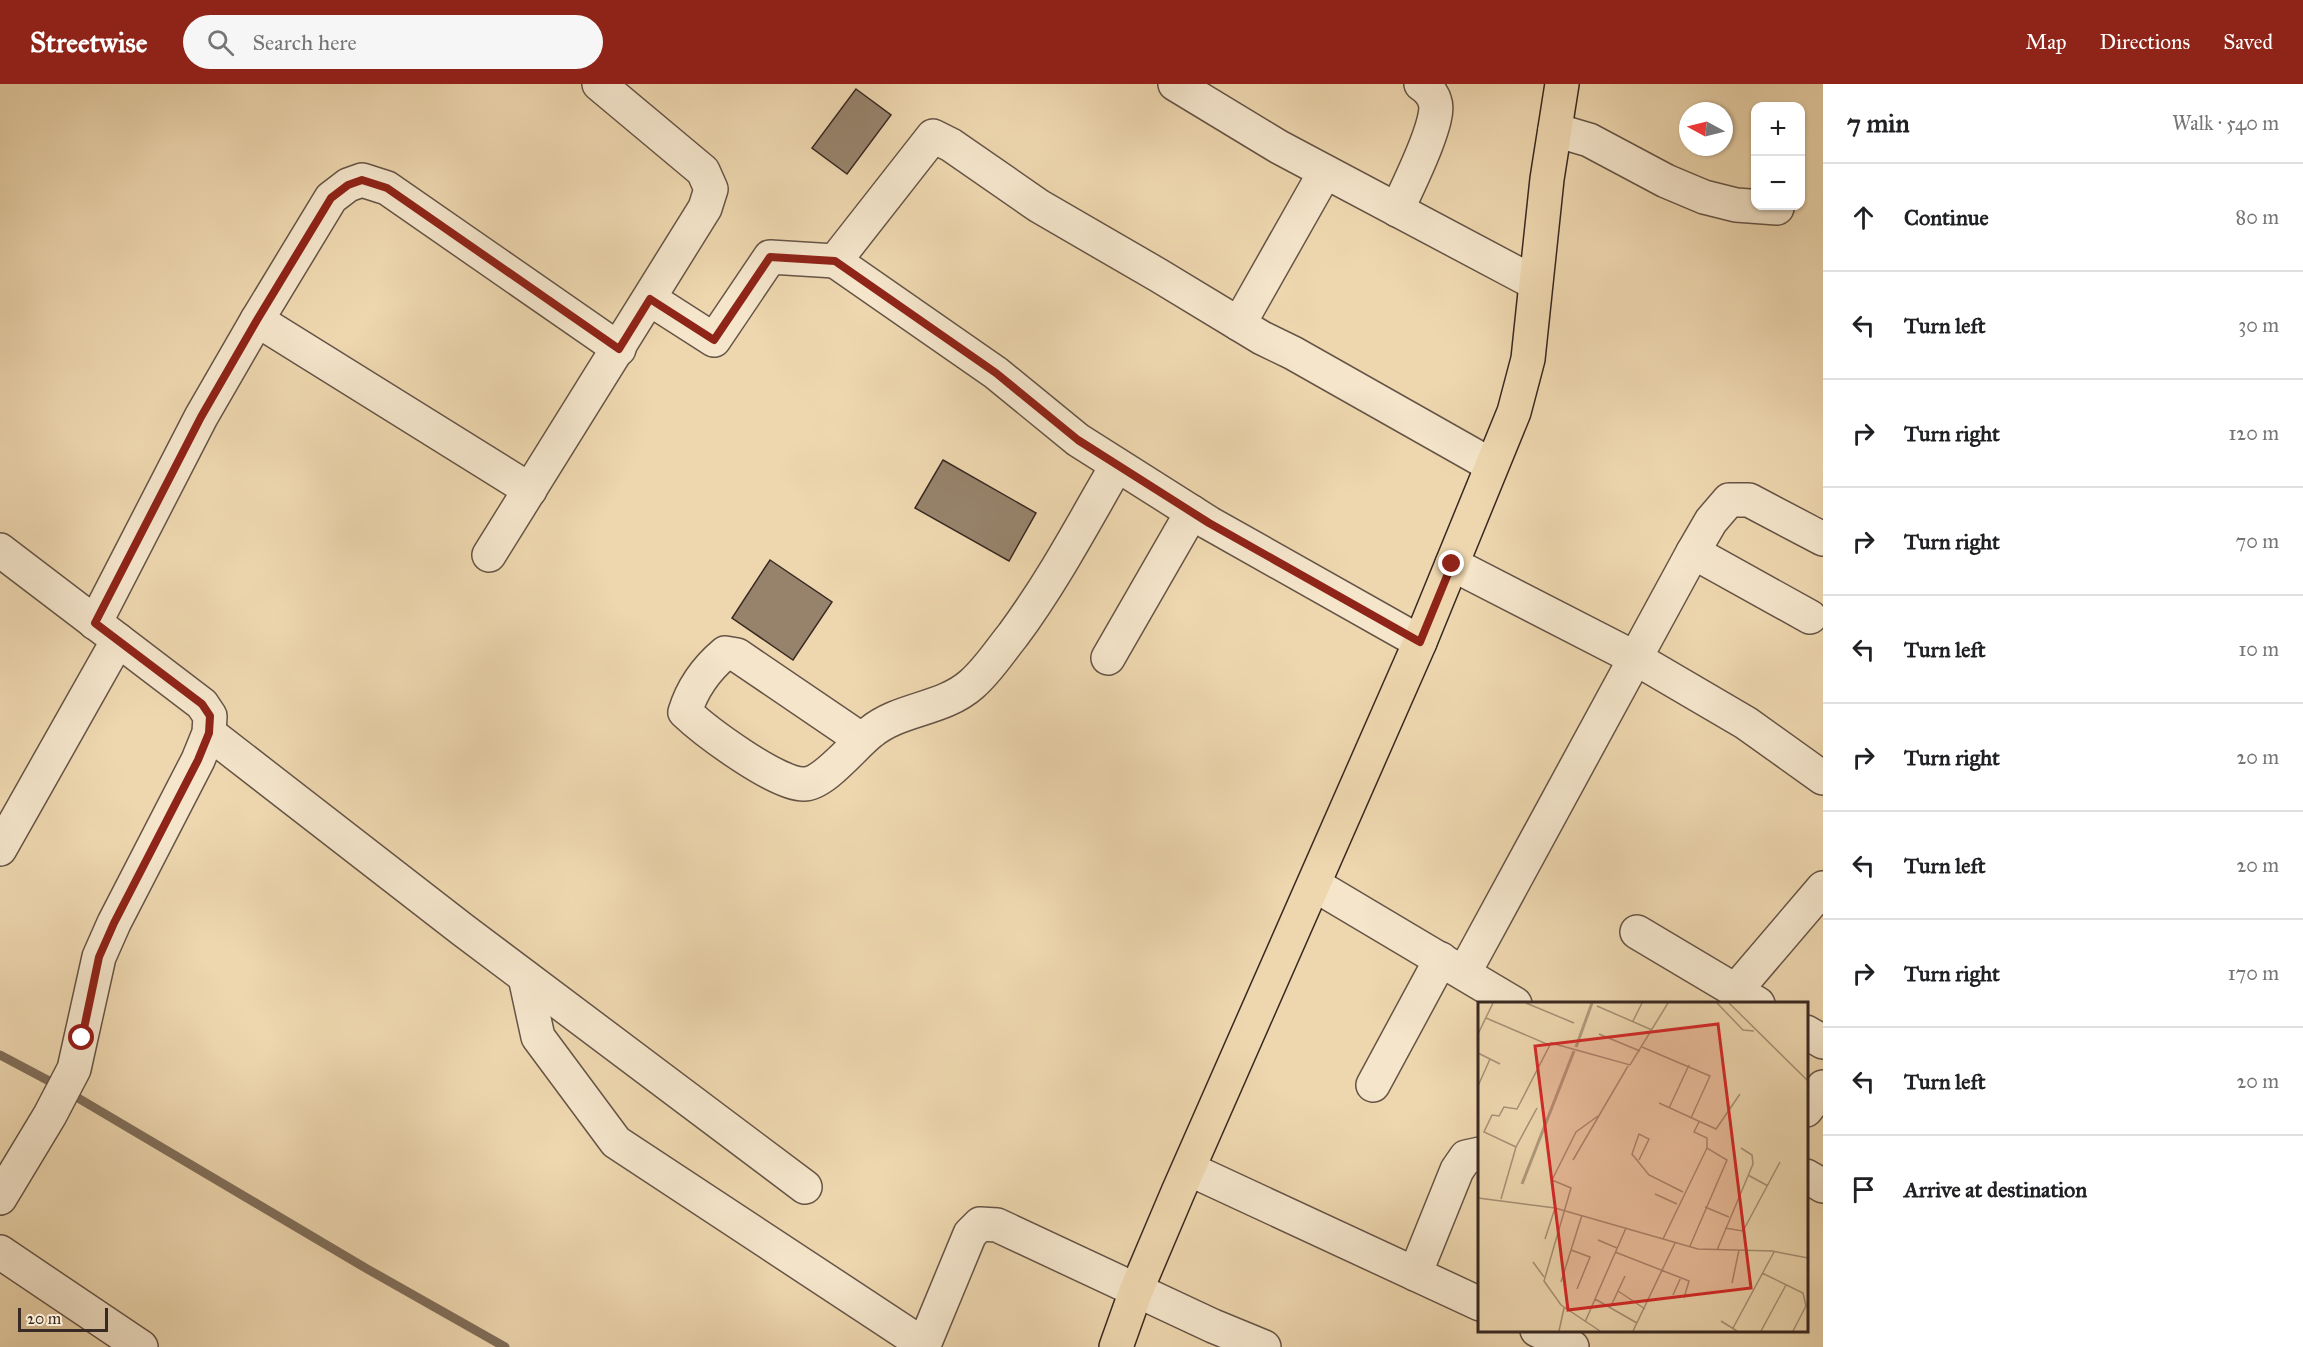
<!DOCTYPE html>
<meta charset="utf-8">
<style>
:root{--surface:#fff;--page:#f6f6f6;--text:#202124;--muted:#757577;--line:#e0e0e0;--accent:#8f2418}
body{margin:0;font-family:"IM FELL Great Primer",serif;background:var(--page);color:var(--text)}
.controls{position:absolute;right:18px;top:18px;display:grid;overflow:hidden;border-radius:12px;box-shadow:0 2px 4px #0004}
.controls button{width:54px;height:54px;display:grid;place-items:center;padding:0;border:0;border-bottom:2px solid var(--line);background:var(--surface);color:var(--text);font:30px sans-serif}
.compass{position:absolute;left:1679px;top:18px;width:54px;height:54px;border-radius:50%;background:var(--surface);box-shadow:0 2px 4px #0004;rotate:277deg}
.scale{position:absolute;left:18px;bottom:15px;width:90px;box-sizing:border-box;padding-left:6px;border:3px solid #392923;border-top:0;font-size:16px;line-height:21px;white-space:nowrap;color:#392923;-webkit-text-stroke:4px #f4e5cb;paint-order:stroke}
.stop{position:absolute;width:18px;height:18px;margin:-14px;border:4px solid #8f2418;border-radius:50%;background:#fff}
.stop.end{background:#8f2418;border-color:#fff;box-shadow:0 2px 6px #0008}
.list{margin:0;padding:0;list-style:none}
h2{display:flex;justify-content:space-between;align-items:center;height:78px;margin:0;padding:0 24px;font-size:26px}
h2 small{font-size:20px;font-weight:400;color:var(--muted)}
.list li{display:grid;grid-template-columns:39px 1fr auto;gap:18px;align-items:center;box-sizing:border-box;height:108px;padding:0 24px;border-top:2px solid var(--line)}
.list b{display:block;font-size:22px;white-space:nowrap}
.list em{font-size:20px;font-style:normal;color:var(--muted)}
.icon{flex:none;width:33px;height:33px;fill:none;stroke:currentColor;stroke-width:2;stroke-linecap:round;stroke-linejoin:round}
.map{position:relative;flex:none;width:1823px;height:1263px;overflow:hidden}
header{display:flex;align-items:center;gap:36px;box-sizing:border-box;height:84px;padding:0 30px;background:var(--accent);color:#fff}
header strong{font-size:28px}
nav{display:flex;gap:33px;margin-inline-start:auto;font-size:21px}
.search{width:420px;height:54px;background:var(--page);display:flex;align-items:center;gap:15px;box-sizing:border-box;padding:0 21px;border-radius:33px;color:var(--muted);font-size:22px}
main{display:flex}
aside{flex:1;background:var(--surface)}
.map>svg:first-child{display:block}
</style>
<header>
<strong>Streetwise</strong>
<div class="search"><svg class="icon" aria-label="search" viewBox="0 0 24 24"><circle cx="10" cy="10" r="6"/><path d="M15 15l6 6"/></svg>Search here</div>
<nav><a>Map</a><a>Directions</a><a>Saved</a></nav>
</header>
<main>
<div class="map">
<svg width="1823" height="1263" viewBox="0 0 1823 1263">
<rect width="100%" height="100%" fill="#eed7af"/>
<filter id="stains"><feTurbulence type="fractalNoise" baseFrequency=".00333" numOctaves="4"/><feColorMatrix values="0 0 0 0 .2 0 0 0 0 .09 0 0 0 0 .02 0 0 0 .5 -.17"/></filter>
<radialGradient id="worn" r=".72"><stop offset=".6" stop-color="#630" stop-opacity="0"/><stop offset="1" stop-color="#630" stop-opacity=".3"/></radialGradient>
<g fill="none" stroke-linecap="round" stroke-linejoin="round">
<!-- stream -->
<path stroke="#806e5a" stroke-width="9" d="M0 971 51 998 369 1186 505 1263"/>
</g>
<!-- building -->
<g fill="#97836c" stroke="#392923" stroke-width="1.5">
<path d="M856 5 891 31 847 90 812 64Z"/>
<path d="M943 376 1036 429 1009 477 915 424Z"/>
<path d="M770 476 832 518 793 576 732 534Z"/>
</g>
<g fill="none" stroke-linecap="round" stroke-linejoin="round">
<!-- minor casing -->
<g stroke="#665446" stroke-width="36">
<g id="minor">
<path d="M1175 0 1279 63 1535 199"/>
<path d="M1555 46 1589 56 1666 97 1704 113 1736 121 1777 124"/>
<path d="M1397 126C1406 106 1442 35 1435 18 1433 10 1427 4 1421 0"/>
<path d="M650 215 714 256 770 173 835 177"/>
<path d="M257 236 530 406"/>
<path d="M1239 240 1325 88"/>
<path d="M0 466 202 620 210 632 209 649 198 676 114 839 99 873 74 985 50 1031 0 1114"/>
<path d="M1693 468 1810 533"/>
<path d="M489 471 705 124 711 105 703 87 599 0"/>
<path d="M1452 480 1635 574 1746 639 1823 694"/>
<path d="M95 539 201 333 257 236 331 114 348 101 362 96 387 104 619 265"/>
<path d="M1420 558 1209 439 1078 356 996 289 835 177 933 52 951 61 1039 122 1158 191 1262 254 1293 269 1491 381"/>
<path d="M1108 574 1192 428"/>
<path d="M209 649 463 846 805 1103"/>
<path d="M862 656 737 571 725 569C706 585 692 605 685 628 705 647 777 701 804 700 824 700 854 661 871 648 900 624 943 626 972 600 988 586 1000 567 1013 551 1053 497 1084 438 1117 381"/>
<path d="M0 765 118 556"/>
<path d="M1315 801 1515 920"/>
<path d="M1637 848 1758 920"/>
<path d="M1464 889 1693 468 1711 437 1729 416H1749L1823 455"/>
<path d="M525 893 538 953 616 1058 924 1261 970 1150 980 1140 997 1141 1213 1242 1264 1263"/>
<path d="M1736 906 1823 804"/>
<path d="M1806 948 1823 958"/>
<path d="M1373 1001 1441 875"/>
<path d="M1806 1026 1823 1003"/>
<path d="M1189 1085 1480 1220"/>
<path d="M1806 1092 1823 1102"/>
<path d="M0 1168 141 1263"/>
<path d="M1415 1190 1457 1086 1466 1073 1480 1070"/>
<path d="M1537 1246 1572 1263"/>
</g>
</g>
<!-- major casing -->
<g stroke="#392923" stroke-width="36">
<path id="major" d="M1116 1263 1136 1207 1178 1108 1420 558 1514 328 1528 275 1547 95 1562 0"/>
</g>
<!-- minor -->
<use href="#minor" stroke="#f4e5cb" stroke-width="33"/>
<!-- major -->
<use href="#major" stroke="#eed7af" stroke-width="33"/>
</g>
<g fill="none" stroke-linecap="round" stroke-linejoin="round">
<!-- route -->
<path stroke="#8f2418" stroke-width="8" d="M82 954 99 873 114 839 198 676 209 649 210 632 202 620 95 539 201 333 257 236 331 114 348 101 362 96 387 104 619 265 650 215 714 256 770 173 835 177 996 289 1078 356 1209 439 1420 558 1452 480"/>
</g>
<!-- overview -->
<g transform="translate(1478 918)">
<rect width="330" height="330" fill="#eed7af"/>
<path fill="none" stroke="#b09c7f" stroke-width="3" d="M98 45 114 1M44 182 96 49"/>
<path fill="none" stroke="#a69177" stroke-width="1.5" d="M48 1 96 21M239 1 265 28 276 29M251 1 330 79M119 4 174 28M8 16 71 43M155 19 164 1M0 32 15 1M121 32 162 49M164 45 232 74 213 116M0 51 22 62M0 84 12 57M181 101 238 127 262 92M191 106 211 63M120 114 98 130 74 178 93 186 66 279 83 303 122 329M221 120 216 130 229 136V146M38 145 6 130 14 113 21 114 26 105 39 107 73 41 152 63 190 1M95 158 150 64M161 158 171 137 161 132 154 152 171 173 205 190M270 173 290 184M177 192 199 202M0 196 77 206 220 247 294 249 330 256M23 197 38 145 59 106M227 205 251 215M247 226 265 229 302 160M67 237 77 206M185 237 229 146 249 158 212 244M120 238 139 246M93 248 112 255 99 287M239 248 275 162 274 153 263 146M137 250 211 279 206 296M55 260 66 275M284 271 325 291 328 304 315 329M83 280 104 213M254 281 261 248M140 289 167 307M195 293 203 275M117 297 159 321M132 306 147 274M243 319 259 329M107 320 148 226M255 326 296 250M81 329 86 306M155 329 197 241M283 329 308 283"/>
<path fill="#d62828" fill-opacity="0.15" stroke="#d62828" stroke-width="3" d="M240 22 273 286 90 308 57 44Z"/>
<rect width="330" height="330" fill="none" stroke="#392923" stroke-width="3"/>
</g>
<rect width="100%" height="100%" filter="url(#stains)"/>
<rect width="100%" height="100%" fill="url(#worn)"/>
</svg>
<div class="controls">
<button>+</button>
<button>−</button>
</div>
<svg class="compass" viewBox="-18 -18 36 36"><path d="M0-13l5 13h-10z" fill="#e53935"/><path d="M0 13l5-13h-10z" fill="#757577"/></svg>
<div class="scale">20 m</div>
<div class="stop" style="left:82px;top:954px"></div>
<div class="stop end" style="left:1452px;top:480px"></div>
</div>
<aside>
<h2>7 min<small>Walk · 540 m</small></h2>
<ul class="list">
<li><svg class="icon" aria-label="ahead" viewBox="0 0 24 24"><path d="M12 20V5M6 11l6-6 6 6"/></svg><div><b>Continue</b></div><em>80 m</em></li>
<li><svg class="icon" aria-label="left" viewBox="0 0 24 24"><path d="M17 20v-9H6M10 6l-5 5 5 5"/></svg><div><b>Turn left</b></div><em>30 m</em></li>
<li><svg class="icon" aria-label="right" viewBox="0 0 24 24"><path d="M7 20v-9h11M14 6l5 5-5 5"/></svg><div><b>Turn right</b></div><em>120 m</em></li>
<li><svg class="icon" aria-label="right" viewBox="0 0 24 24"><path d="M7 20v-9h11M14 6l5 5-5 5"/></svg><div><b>Turn right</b></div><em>70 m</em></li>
<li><svg class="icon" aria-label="left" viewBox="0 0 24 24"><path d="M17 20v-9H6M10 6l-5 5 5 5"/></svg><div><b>Turn left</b></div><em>10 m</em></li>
<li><svg class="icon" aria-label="right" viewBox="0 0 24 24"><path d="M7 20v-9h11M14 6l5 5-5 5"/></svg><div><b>Turn right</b></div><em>20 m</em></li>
<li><svg class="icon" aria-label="left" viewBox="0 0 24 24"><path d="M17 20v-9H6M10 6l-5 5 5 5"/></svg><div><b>Turn left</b></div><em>20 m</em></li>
<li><svg class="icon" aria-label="right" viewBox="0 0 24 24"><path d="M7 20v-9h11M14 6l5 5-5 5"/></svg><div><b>Turn right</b></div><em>170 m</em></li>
<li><svg class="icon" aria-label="left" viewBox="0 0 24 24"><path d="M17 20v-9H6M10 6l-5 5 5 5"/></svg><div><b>Turn left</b></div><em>20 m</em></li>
<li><svg class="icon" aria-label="arrive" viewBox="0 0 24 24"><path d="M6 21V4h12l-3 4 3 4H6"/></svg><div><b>Arrive at destination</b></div></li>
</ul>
</aside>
</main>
